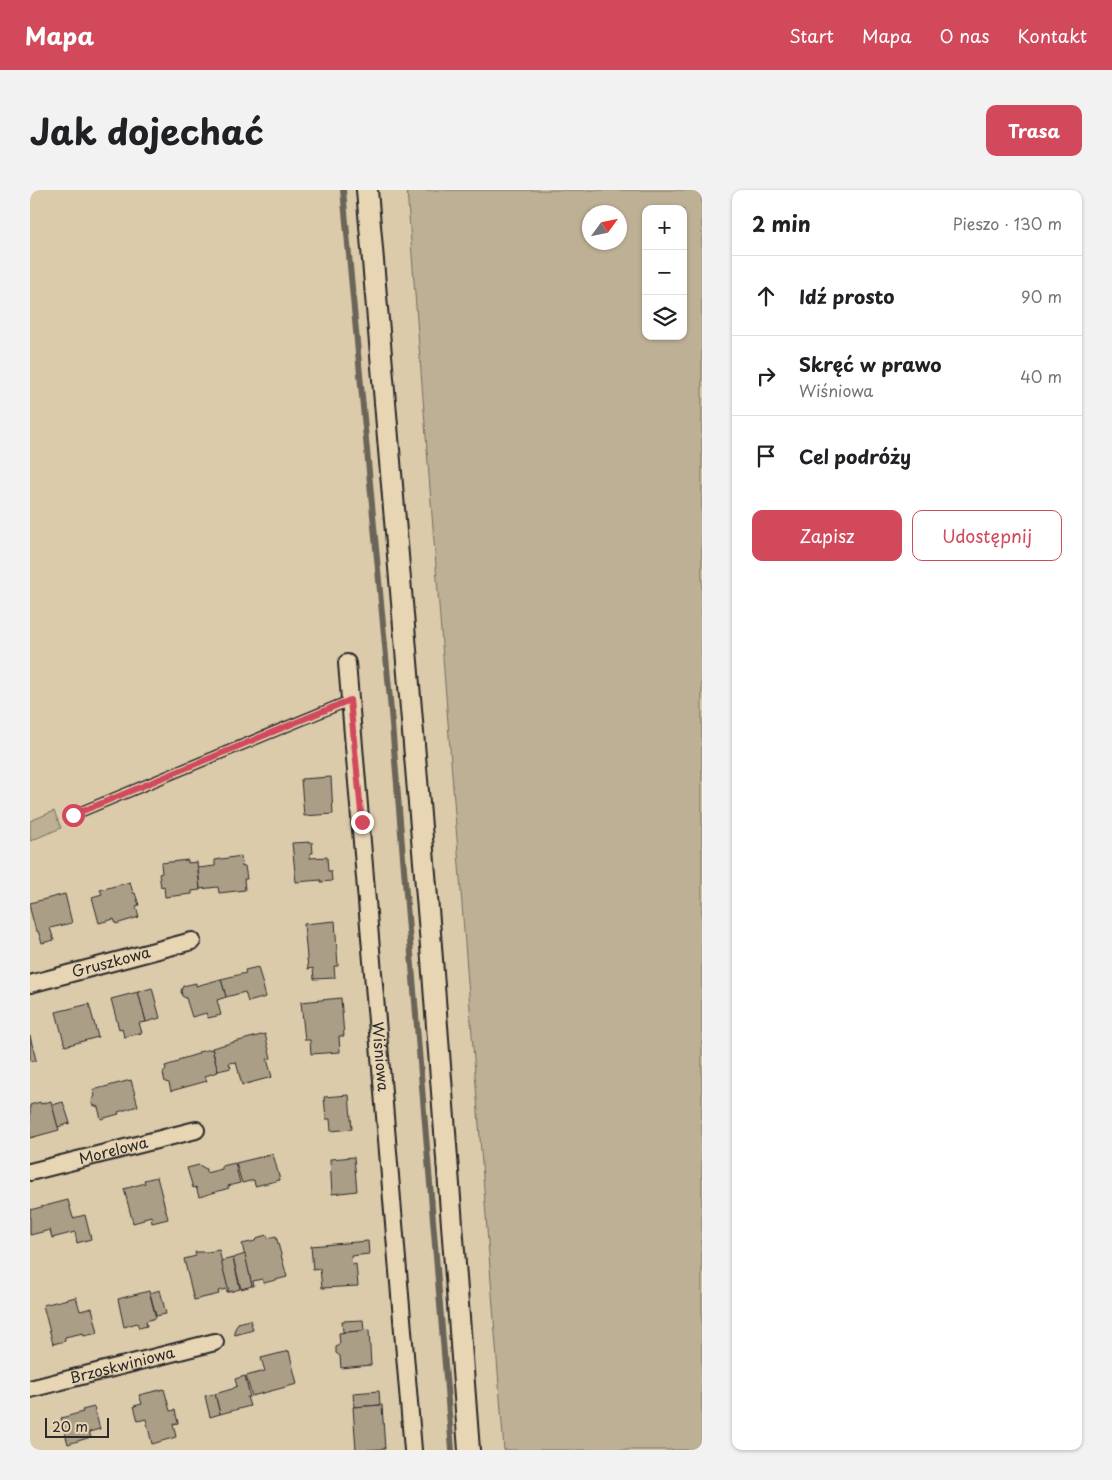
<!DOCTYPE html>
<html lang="pl">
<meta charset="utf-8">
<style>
:root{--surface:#fff;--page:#f2f2f2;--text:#202124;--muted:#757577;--line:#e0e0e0;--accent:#d1495b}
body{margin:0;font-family:"Playpen Sans",sans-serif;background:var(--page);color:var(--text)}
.controls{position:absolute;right:15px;top:15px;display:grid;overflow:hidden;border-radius:10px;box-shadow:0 1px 4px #0004}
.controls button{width:45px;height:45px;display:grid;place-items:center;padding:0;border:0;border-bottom:1px solid var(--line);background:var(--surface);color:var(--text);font:25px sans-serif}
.compass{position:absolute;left:552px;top:15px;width:45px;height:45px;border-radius:50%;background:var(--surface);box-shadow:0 1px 4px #0004;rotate:57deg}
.scale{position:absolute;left:15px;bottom:12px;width:64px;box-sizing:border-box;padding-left:5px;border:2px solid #2b2b2b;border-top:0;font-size:14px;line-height:18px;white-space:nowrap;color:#2b2b2b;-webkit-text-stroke:4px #e7d5b3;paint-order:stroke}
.stop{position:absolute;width:15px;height:15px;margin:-11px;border:4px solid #d1495b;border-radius:50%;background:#fff}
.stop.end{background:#d1495b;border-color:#fff;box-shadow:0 1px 5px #0008}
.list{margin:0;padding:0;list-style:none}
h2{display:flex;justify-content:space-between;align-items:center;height:65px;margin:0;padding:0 20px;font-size:21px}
h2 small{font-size:16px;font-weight:400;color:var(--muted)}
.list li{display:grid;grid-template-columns:32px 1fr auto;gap:15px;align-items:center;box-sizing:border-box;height:80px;padding:0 20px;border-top:1px solid var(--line)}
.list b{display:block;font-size:19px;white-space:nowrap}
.list p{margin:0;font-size:16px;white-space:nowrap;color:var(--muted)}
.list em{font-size:16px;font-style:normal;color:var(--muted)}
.actions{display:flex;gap:10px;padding:15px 20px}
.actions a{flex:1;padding:11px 0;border:1px solid var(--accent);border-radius:10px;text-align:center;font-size:18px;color:var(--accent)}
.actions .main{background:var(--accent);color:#fff}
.icon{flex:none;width:28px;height:28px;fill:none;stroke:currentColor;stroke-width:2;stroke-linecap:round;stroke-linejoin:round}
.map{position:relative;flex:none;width:672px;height:1260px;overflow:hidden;border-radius:10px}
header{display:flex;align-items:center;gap:30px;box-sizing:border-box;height:70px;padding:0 25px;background:var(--accent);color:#fff}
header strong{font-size:24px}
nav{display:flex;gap:28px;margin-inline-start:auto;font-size:18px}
.intro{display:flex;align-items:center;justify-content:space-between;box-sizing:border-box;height:120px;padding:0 30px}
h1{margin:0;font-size:35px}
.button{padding:12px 22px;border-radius:10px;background:var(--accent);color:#fff;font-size:18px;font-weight:700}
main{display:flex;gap:30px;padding:0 30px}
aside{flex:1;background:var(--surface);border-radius:10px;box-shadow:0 1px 4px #0004}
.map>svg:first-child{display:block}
</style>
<header>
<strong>Mapa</strong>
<nav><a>Start</a><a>Mapa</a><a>O nas</a><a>Kontakt</a></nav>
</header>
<div class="intro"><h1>Jak dojechać</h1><a class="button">Trasa</a></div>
<main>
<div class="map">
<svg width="672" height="1260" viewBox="0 0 672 1260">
<rect width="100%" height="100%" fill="#dccbab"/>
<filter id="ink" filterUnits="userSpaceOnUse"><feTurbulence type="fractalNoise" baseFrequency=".02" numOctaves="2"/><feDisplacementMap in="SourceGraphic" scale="10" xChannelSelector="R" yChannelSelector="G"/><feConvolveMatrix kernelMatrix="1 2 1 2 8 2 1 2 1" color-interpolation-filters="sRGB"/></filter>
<g filter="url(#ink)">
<!-- green -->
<g fill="#beb095" stroke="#746e60" fill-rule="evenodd">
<path d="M377 0H672V1260H474ZM616 19H653V146H616ZM560 22H590V52H560Z"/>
<path d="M24 621 31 638 0 651V631Z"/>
</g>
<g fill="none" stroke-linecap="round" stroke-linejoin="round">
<!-- stream -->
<path stroke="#6b6559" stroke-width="6" d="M313 0 360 510 422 1260"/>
</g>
<!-- building -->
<g fill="#aa9e87" stroke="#2b2b2b">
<path d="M301 587 303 624 274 626 271 589Z"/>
<path d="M282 652 283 663H280V668L297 667 298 681H301L302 691 291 692V690L266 692 262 653Z"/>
<path d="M211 666 212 677 215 676 217 689H214L215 700 189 703 188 697 170 699 168 678 185 676V670Z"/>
<path d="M158 670V673L167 672 170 700 162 701V704L135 707 134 696 131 697 129 684 132 683 131 673Z"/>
<path d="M100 692 103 703H105L109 715 106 716 109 727 86 734 84 729 69 733 62 707 72 704 70 700Z"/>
<path d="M35 704 42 733 20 738 24 750 12 753 8 741H6L0 719V713Z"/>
<path d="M305 731 308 776H304L305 788 284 789 283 778 278 779 274 734Z"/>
<path d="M228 777 236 807 218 812 215 802 196 807 191 789 216 783 215 780Z"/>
<path d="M191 789 196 807 187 810 191 825 178 828 176 823 162 827 156 808 152 806 151 801 153 796 166 793V796Z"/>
<path d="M122 798 130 828 116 832 108 802Z"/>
<path d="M108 802 116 832 109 833 112 843 94 847 92 838 89 839 81 809Z"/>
<path d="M311 808 314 846H309L310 862 281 864 280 850H275L271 812Z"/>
<path d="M59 814 68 847 35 856 26 822Z"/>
<path d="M235 844 241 868 237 869 242 887 212 895 206 872 199 873 201 878 188 881 182 858Z"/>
<path d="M0 846 6 870 0 871Z"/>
<path d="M182 859 188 882 175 886 177 891 141 901 139 893 135 892 133 883 136 880 135 876 148 872V870L168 864V862Z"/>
<path d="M101 890 108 916 88 922 89 924 71 929 68 917 63 915 62 910 65 906 63 900Z"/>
<path d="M319 905 322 939 301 941 300 929H296L294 907Z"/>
<path d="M21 911 29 940 0 948V915L10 912 11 914Z"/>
<path d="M33 912 40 933 28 937 22 915Z"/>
<path d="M243 964 250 990 225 996 224 990 212 993 206 973Z"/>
<path d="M324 967 327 1001 302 1004 300 969Z"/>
<path d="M205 973 210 993 198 996 199 998 169 1007 166 997 163 998 157 978 169 975 176 979V983L192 979V976Z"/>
<path d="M127 987 138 1029 122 1033 121 1026 114 1028V1030L103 1033 94 999 115 993 114 990Z"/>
<path d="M38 1010 43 1028 55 1025 61 1049 47 1053 45 1042 22 1048 20 1040 0 1045V1020Z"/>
<path d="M237 1045 238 1048 246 1046 257 1087 234 1093 232 1089 223 1091 224 1096H222L212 1054 225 1051 229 1047Z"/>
<path d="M338 1051 339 1064 321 1066 322 1075 326 1074 328 1096 292 1098 290 1079 283 1080 281 1056Z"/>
<path d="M189 1060 199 1102H197L196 1099 188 1101 189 1104 164 1110 154 1069 166 1066 165 1062H178Z"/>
<path d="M215 1064 222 1096 211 1099 203 1068Z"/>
<path d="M203 1068 210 1099 199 1102 191 1071Z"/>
<path d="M130 1100 136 1124 126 1126 120 1103Z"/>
<path d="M119 1101 126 1128 116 1131 117 1136 109 1138 107 1133 94 1137 88 1109Z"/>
<path d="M46 1107 50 1121 62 1118 68 1143 54 1146 53 1143 35 1147V1151L23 1154 13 1115Z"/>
<path d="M220 1130 223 1140 205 1145 204 1141 208 1133Z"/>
<path d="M333 1130 334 1141 313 1142 312 1131Z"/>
<path d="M339 1140 341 1175 311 1178 310 1166 306 1163V1157L310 1154 309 1143Z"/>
<path d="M259 1161 267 1194 222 1206 216 1186 235 1181 231 1168Z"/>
<path d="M215 1186 220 1207H217L220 1216 190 1224 185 1204 202 1199 207 1196 205 1189Z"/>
<path d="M134 1199 140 1221 145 1220 148 1233 143 1234 146 1247 122 1254 116 1229 108 1231 104 1216 112 1214 109 1205Z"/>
<path d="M349 1201 350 1215 324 1217 323 1203Z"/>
<path d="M185 1204 190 1224 180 1227 175 1206Z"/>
<path d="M352 1215 355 1259 326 1260 323 1217Z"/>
<path d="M64 1217 70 1239 59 1242 61 1247 38 1254 31 1228 53 1222 52 1220Z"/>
</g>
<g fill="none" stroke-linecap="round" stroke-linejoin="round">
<!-- service casing -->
<g stroke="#2b2b2b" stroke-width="12">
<path id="service" d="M43 625 321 510"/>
</g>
<!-- minor casing -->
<g stroke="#2b2b2b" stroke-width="20">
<g id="minor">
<path id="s1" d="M317 473 383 1260"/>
<path id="s2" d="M0 794 162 751"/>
<path id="s3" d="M0 982 166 940"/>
<path id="s4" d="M0 1199 185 1152"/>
</g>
</g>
<!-- tertiary casing -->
<g stroke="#2b2b2b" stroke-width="24">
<path id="tertiary" d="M337 0 400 743 439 1260"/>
</g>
<!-- service -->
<use href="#service" stroke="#e7d5b3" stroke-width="9"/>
<!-- minor -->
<use href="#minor" stroke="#e7d5b3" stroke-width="16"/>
<!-- tertiary -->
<use href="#tertiary" stroke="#e7d5b3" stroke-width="20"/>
</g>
</g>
<g fill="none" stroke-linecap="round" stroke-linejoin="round" filter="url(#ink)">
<!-- route -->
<path stroke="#d1495b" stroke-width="6" d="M43 625 320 510 332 632"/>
</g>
<g text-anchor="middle" stroke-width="4" stroke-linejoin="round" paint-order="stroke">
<!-- street labels -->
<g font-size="15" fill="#2b2b2b" stroke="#e7d5b3">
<text dy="5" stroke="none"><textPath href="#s2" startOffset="84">Gruszkowa</textPath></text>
<text dy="5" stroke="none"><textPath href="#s1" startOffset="395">Wiśniowa</textPath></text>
<text dy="5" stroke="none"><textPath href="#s3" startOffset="86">Morelowa</textPath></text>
<text dy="5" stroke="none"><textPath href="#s4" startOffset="95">Brzoskwiniowa</textPath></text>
</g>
</g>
</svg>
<div class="controls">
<button>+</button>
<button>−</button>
<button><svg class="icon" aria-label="layers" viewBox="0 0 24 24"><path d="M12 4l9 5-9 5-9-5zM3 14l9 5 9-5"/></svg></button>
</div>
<svg class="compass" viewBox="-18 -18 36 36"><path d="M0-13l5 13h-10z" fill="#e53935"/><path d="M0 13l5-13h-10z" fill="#757577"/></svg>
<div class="scale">20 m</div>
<div class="stop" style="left:43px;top:625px"></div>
<div class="stop end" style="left:332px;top:632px"></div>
</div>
<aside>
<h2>2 min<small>Pieszo · 130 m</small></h2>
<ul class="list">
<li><svg class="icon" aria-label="ahead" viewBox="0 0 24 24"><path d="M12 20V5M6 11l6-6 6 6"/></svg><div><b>Idź prosto</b></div><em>90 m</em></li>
<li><svg class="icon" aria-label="right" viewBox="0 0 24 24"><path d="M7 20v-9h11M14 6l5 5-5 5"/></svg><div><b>Skręć w prawo</b><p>Wiśniowa</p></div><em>40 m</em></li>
<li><svg class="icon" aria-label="arrive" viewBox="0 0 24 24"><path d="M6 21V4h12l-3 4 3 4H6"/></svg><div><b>Cel podróży</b></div></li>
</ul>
<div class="actions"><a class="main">Zapisz</a><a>Udostępnij</a></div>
</aside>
</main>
